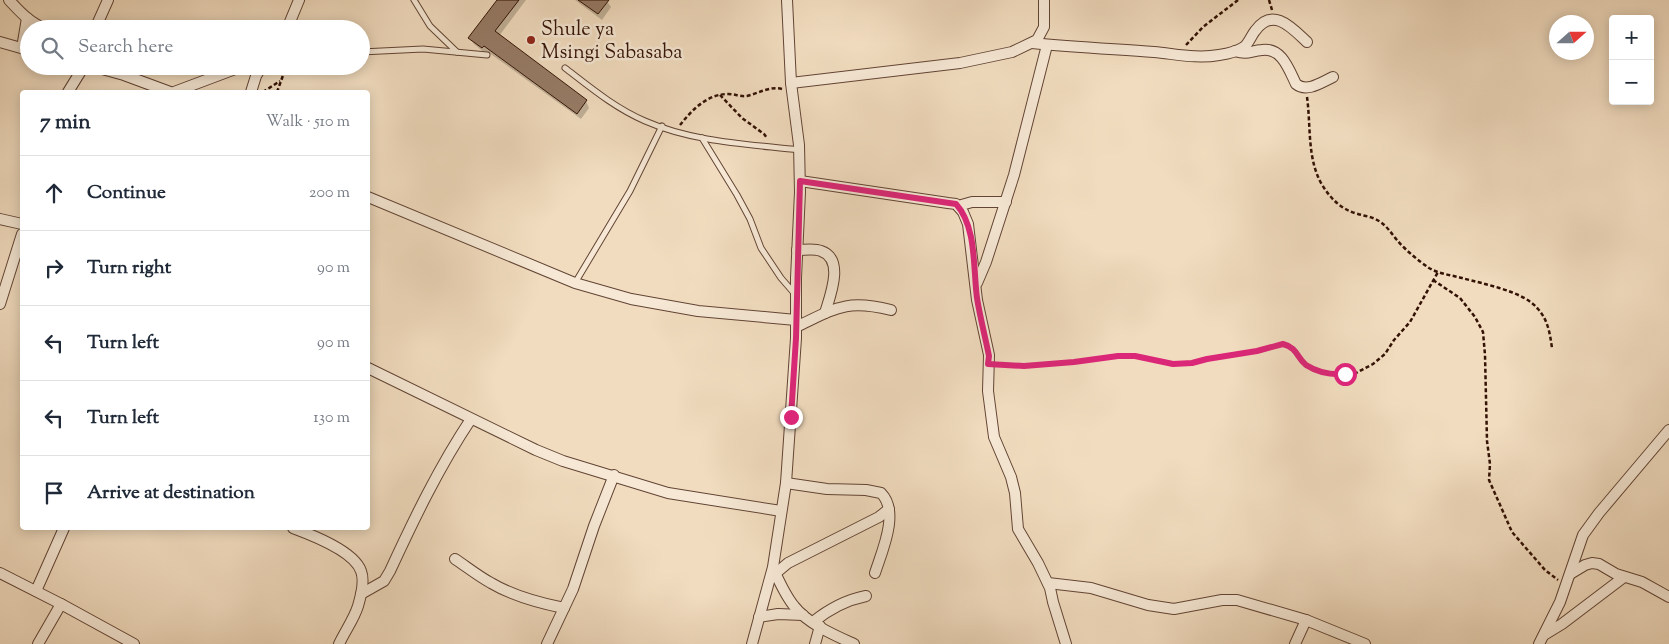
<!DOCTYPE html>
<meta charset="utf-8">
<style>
:root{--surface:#fff;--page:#f2f2f3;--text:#1f2937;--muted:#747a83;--line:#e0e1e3}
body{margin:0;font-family:"Sorts Mill Goudy",serif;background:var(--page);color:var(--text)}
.controls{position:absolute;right:15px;top:15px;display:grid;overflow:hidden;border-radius:5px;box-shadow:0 2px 12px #0003}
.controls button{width:45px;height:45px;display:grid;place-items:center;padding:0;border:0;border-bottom:1px solid var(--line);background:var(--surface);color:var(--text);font:25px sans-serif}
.compass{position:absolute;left:1549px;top:15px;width:45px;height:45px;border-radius:50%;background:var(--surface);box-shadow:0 2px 12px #0003;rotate:69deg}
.stop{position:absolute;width:15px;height:15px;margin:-11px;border:4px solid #db2777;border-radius:50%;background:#fff}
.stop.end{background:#db2777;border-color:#fff;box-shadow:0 1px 5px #0008}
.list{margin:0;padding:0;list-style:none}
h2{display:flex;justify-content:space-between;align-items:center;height:65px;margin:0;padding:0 20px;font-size:21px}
h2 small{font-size:16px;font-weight:400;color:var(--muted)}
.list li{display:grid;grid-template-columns:32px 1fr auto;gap:15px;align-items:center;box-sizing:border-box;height:75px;padding:0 20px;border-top:1px solid var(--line)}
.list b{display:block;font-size:19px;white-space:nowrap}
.list em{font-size:16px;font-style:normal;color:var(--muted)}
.icon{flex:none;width:28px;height:28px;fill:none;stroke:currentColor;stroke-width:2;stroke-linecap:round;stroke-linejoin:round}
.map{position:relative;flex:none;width:1669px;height:644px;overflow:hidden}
.search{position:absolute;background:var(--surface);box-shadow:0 2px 12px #0003;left:20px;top:20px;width:350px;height:55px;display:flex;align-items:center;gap:12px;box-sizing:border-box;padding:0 18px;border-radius:28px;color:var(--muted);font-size:19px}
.panel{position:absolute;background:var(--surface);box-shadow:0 2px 12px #0003;left:20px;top:90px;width:350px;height:440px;border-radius:5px}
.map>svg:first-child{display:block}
</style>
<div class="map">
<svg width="1669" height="644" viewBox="0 0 1669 644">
<rect width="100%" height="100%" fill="#f1dcbf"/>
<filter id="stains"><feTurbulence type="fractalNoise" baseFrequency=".004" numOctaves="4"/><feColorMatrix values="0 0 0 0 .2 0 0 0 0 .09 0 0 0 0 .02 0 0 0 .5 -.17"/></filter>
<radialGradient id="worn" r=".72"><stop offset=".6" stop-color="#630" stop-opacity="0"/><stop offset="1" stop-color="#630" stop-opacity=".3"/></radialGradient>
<!-- shadow -->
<g fill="#0003">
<path d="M498 0H526L499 36 586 101 589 108 581 119 488 52 486 54 474 44 470 38Z"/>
<path d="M575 0H606L611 7 602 20Z"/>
</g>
<!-- building -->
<g fill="#967b66" stroke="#331205">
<path d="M497 0H519L495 31 587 100 577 114 484 46 482 48 468 38Z"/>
<path d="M578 0H609L598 14Z"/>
</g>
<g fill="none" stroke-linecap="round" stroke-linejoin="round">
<!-- lane casing -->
<g stroke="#624434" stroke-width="7">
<g id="lane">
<path d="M414 0 430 26 457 52"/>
<path d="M361 52 423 49 487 55"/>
<path d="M565 68C591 88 615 108 645 121 693 142 747 144 799 150"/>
<path d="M259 72 278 66"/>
<path d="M702 138 737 195 750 219 761 248 781 278 794 293"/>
<path d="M575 283 630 191 662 126"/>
</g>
</g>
<!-- street casing -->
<g stroke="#624434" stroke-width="12">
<g id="street">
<path d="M9 0C20 12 30 23 46 29"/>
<path d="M95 29 108 0"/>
<path d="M287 29 299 0"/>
<path d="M0 42 28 50"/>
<path d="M1032 43C1073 47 1113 49 1154 52 1176 54 1197 59 1219 55 1226 54 1238 51 1244 47 1249 43 1251 36 1255 31 1273 6 1292 28 1307 42"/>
<path d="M22 48 27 18"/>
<path d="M1235 51C1248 55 1250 51 1262 50 1282 47 1289 70 1296 84 1307 93 1322 82 1333 77"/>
<path d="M91 66 124 75 170 92"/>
<path d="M791 83 960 63 1012 52 1037 40 1044 27V0"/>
<path d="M68 92 84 66"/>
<path d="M174 92 238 68 262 67"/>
<path d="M251 92 256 76 262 66"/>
<path d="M800 181 948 203 956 204 963 212 968 224 977 300 989 355 988 391 994 437 1011 477 1015 493 1018 529 1038 563 1050 588 1053 602 1066 644"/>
<path d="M368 197 575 283 631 299 698 311 796 320"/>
<path d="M958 206 972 202H1006"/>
<path d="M0 219 22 224"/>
<path d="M797 250C805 250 814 248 821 251 845 259 830 296 825 313"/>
<path d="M977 283 986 262 1014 175 1047 45"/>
<path d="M0 304 22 234"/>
<path d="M796 327C836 308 846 299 891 310"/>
<path d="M368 368 536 450 563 461 668 493 781 511"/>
<path d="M786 483 827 489 866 490 881 493C900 512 882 551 875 573"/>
<path d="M293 528C312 535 354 551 361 571 365 581 361 596 358 606 354 619 345 631 339 644"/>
<path d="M455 559C467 567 478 576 491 583 513 596 539 603 564 608"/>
<path d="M773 568C779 581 785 595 794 606 808 624 834 635 854 644"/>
<path d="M0 573 61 604 134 644"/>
<path d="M776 573 788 563 879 517 889 509"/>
<path d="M1570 574 1585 565 1592 563 1599 564 1616 574 1642 582 1669 597"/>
<path d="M1048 583 1091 588 1148 605 1174 609 1222 600H1237L1306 620 1365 644"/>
<path d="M36 591 64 528"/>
<path d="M361 594 384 581 390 571C414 519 439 467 471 419"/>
<path d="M759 617 778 614 803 615"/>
<path d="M813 622C829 609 846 600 866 596"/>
<path d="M1544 635 1562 624 1624 577"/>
<path d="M38 644 61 604"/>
<path d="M547 644 573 589 594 526 614 475"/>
<path d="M752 644 773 567 786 483 796 338V278L800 192 799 145 791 83 787 0"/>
<path d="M815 644 820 626"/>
<path d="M1295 644 1306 620"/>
<path d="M1539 644 1560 602 1583 535 1599 513 1669 430"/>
</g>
</g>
<!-- path -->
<g stroke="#331205" stroke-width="2.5" stroke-dasharray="4 2.5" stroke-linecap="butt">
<path d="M1269 0 1272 10"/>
<path d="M1186 45 1203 27 1238 0"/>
<path d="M263 92 280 81"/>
<path d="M277 92 285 70"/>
<path d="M720 95 742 118 764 134 767 138"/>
<path d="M1307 97C1311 126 1307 157 1321 183 1330 198 1340 209 1358 214 1365 216 1373 217 1379 221 1387 226 1391 233 1397 240 1405 250 1419 261 1429 268 1439 274 1451 275 1462 278 1483 284 1524 291 1538 309 1548 320 1550 334 1552 348"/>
<path d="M680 125C692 110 707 94 728 94 735 94 741 97 747 96 759 93 770 86 782 89"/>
<path d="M1433 280 1460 298 1475 317 1483 332 1485 355 1487 441 1490 464 1489 480 1512 532 1545 570 1558 580"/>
<path d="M998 365 1024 367 1118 356H1135L1173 364 1192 363 1207 359 1257 351 1283 344 1294 349 1306 365 1319 370 1333 375 1356 373 1373 364 1385 354 1394 340 1410 322 1438 272"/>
</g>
<!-- lane -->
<use href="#lane" stroke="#f6e8d5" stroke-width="5"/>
<!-- street -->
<use href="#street" stroke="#f6e8d5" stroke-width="10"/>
</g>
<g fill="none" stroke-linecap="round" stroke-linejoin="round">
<!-- route -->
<path stroke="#db2777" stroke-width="6" d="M791 417 796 338 800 181 956 204C977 227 973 269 977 298 980 317 985 336 989 356L988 364 1024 366 1074 362 1118 356H1135L1173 364 1192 363 1207 359 1257 351 1283 344C1298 348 1296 357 1306 365 1317 372 1332 375 1345 374"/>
</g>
<!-- markers -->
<circle fill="#8f2418" stroke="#f6e8d5" stroke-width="2" cx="531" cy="40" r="5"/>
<g text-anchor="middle" stroke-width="5" stroke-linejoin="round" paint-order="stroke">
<!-- poi labels -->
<g font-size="20" fill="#331205" stroke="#f6e8d5" text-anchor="start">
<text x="541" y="35">Shule ya<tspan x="541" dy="23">Msingi Sabasaba</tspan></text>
</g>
</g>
<rect width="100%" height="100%" filter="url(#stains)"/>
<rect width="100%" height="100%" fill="url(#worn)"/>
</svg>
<div class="controls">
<button>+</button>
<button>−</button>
</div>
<svg class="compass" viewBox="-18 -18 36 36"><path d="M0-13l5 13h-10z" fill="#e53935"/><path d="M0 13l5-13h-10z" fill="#747a83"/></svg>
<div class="stop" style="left:1345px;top:374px"></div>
<div class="stop end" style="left:791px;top:417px"></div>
<div class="search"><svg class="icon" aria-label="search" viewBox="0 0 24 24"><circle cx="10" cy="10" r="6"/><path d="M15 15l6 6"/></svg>Search here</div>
<section class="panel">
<h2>7 min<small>Walk · 510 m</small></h2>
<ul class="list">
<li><svg class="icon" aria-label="ahead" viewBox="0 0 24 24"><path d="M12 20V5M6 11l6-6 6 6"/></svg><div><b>Continue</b></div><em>200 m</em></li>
<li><svg class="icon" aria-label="right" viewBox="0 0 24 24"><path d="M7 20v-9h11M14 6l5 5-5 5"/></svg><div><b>Turn right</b></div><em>90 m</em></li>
<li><svg class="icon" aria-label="left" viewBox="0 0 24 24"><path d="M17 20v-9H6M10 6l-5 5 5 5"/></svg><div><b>Turn left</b></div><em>90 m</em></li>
<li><svg class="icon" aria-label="left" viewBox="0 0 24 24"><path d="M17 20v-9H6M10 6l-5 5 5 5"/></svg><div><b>Turn left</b></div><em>130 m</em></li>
<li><svg class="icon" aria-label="arrive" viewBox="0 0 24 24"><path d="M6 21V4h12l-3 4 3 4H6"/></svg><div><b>Arrive at destination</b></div></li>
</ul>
</section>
</div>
